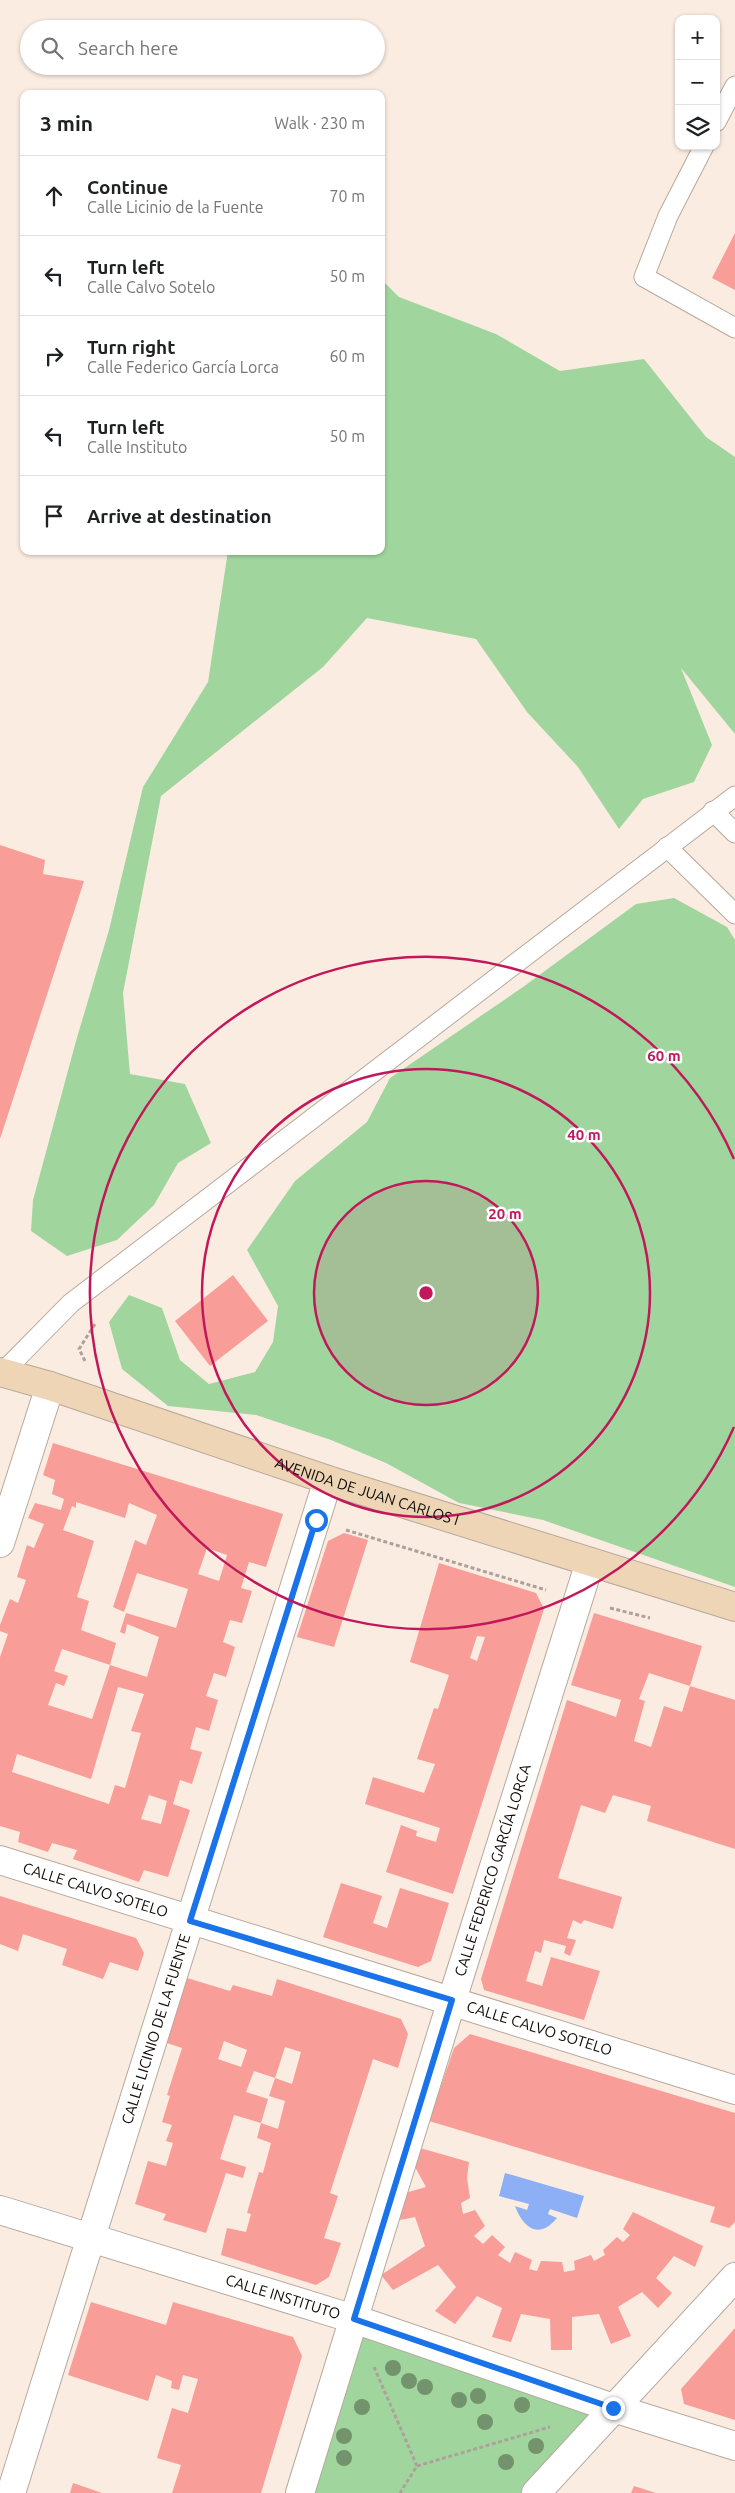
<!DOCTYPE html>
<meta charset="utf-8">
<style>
:root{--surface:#fff;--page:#f2f2f2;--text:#202124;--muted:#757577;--line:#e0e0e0}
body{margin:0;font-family:Ubuntu,sans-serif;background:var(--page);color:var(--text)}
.controls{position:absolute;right:15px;top:15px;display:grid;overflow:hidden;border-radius:10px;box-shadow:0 1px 4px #0004}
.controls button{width:45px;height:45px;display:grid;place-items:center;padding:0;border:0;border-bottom:1px solid var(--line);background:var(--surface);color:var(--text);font:25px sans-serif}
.stop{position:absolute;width:15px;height:15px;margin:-11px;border:4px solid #1a73e8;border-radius:50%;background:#fff}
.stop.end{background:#1a73e8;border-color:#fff;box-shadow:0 1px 5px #0008}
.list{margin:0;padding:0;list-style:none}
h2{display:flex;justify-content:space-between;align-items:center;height:65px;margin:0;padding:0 20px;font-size:21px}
h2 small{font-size:16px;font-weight:400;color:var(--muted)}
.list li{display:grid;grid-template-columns:32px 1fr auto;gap:15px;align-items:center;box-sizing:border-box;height:80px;padding:0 20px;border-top:1px solid var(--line)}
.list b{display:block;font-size:19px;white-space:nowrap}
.list p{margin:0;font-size:16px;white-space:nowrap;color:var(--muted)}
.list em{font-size:16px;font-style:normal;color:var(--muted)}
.icon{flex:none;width:28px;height:28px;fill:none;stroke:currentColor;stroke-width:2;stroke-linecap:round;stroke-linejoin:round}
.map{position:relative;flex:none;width:735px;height:2493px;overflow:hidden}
.search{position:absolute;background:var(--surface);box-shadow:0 1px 4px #0004;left:20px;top:20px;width:365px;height:55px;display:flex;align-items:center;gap:12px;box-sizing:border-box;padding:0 18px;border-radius:28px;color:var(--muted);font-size:19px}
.panel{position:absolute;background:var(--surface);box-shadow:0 1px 4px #0004;left:20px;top:90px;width:365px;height:465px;border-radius:10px}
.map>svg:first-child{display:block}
</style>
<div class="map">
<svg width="735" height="2493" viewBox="0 0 735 2493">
<rect width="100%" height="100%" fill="#fbece1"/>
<!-- green -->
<g fill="#a0d69e">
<path d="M381 279 399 297 496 334 560 371 644 359 706 437 735 457V734L681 668 712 745 694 782 643 799 619 829 578 767 527 712 476 639 367 618 323 667 161 796 123 993 130 1074 185 1084 211 1143 178 1163 154 1205 117 1240 67 1256 31 1231 33 1200 76 1041 109 930 143 787 208 682 228 551H381Z"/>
<path d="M674 898 727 927 735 940V1587L543 1520 459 1503 386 1463 331 1440 256 1415 168 1406 122 1369 109 1322 129 1295 162 1308 180 1360 209 1384 255 1372 273 1342 278 1306 247 1250 295 1181 367 1122 390 1078 523 987 636 904Z"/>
<path d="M354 2319 613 2408 536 2493H300Z"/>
</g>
<!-- water -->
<path fill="#8daff6" d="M505 2173 584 2196 577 2218 550 2209 548 2214 557 2218C539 2240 523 2228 515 2206L527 2210 529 2204 499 2196Z"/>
<!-- building -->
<g fill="#f89d97" fill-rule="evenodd">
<path d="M735 233V290L712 278Z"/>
<path d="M0 845 45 860 43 874 84 881 0 1139Z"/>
<path d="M233 1275 268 1321 210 1366 175 1321Z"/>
<path d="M53 1443 283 1514 266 1567 249 1562 241 1588 252 1591 242 1623 230 1620 223 1642 235 1647 226 1677 214 1673 206 1696 218 1700 209 1731 196 1727 190 1749 202 1752 192 1784 180 1780 173 1804 190 1810 168 1877 144 1870 139 1882 73 1859 77 1850 52 1843 48 1852 18 1842 20 1832 0 1826V1657L8 1634 0 1631V1625L10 1599 18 1603 26 1580 17 1577 27 1545 34 1548 44 1524 28 1518 35 1503 61 1510 64 1499 52 1494 55 1480 43 1475ZM76 1502 125 1518 129 1503 157 1515 146 1545 135 1540 113 1607 124 1612 137 1573 188 1589 176 1628 126 1613 120 1632 125 1634 127 1624 159 1637 147 1677 110 1665 92 1719 48 1705 56 1683 64 1686 68 1676 54 1671 62 1649 110 1665 116 1643 81 1630 89 1601 77 1597 94 1541 63 1530 72 1506 76 1508ZM207 1548 227 1555 219 1581 198 1574ZM118 1687 144 1694 131 1731 141 1733 125 1788 115 1785 109 1804 12 1772 17 1754 91 1779ZM149 1795 167 1801 161 1824 141 1819Z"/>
<path d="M344 1533 368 1540 334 1647 297 1637 328 1541Z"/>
<path d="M439 1563 536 1593 544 1609 453 1894 386 1872 401 1825 417 1831 416 1836 436 1842 440 1828 365 1804 373 1777 424 1793 435 1764 417 1759 434 1708 438 1709 449 1675 410 1662ZM477 1636 485 1637 477 1661 470 1658Z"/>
<path d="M594 1613 702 1646 690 1686 735 1700V1849L647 1821 651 1806 613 1795 605 1813 581 1805 558 1878 622 1897 613 1929 584 1920 581 1924 573 1920 567 1938 576 1940 570 1956 564 1953 566 1946 544 1940 541 1953 535 1951 526 1981 542 1986 551 1957 600 1971 584 2020 484 1990 481 1979 567 1700 616 1717 621 1700 571 1685ZM649 1673 690 1686 682 1712 664 1706 651 1747 634 1741 645 1701 639 1699Z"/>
<path d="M341 1883 382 1896 373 1923 387 1928 400 1888 449 1903 431 1961 418 1967 323 1937Z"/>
<path d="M0 1896 136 1938 144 1953 138 1971 110 1962 103 1979 62 1965 67 1949 23 1934 18 1951 0 1944Z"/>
<path d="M187 1978 230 1991 233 1985 272 1996 277 1979 401 2019 408 2034 398 2068 373 2059 330 2193 338 2196 324 2238 341 2243 329 2277 316 2285 221 2255 227 2228 246 2232 251 2214 247 2213 259 2172 263 2173 271 2143 257 2138 261 2123 278 2129 285 2101 269 2096 275 2078 292 2084 301 2052 285 2047 275 2078 254 2071 246 2092 268 2099 261 2123 234 2115 220 2159 246 2167 243 2178 226 2173 206 2233 163 2220 166 2214 135 2204 148 2161 166 2166 173 2143 166 2141 172 2125 162 2122 170 2096 167 2095 182 2048 167 2043ZM224 2041 247 2050 241 2067 218 2059Z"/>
<path d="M470 2034 735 2113V2222L729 2228 710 2222 715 2207 429 2121 454 2048Z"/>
<path d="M420 2148 469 2162 467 2178 470 2198 461 2203 463 2214 475 2210 485 2226 474 2236 483 2244 492 2235 505 2247 498 2255 510 2263 515 2252 532 2260 529 2269 537 2271 541 2261 562 2262 564 2272 575 2270 574 2261 591 2255 594 2261 605 2255 603 2250 617 2237 623 2242 630 2235 623 2229 633 2212 703 2246 695 2267 674 2256 656 2278 672 2293 658 2308 642 2292 618 2307 631 2336 611 2344 599 2314 572 2317V2350H551L550 2319 521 2314 511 2342 492 2337 502 2308 477 2296 455 2324 435 2311 456 2287 438 2265 393 2290 381 2275 425 2246 415 2217 400 2220 405 2193 426 2187 415 2167Z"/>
<path d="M91 2302 166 2325 173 2302 293 2337 302 2356 261 2493H172L181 2465 157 2458 172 2408 188 2413 198 2379 183 2375 179 2390 171 2388 172 2381 156 2375 148 2401 68 2375Z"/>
<path d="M735 2328V2420L684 2404 681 2389Z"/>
<path d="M73 2483 102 2493H70Z"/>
<path d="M634 2486 656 2493H631Z"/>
</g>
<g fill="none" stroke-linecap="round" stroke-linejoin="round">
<!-- lane casing -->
<g stroke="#b6a99d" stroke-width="21">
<g id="lane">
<path d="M716 122 735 86"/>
<path d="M704 146 668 216 644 277 735 328"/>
<path d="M713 811 735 833"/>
<path d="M667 847 735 914"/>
<path d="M2 1373 71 1303 735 796"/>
</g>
</g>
<!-- street casing -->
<g stroke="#b6a99d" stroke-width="30">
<g id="street">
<path d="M0 1543 50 1386"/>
<path id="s1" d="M0 1860C245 1938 490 2012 735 2090"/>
<path id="s2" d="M0 2210 354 2319 613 2408 735 2446"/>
<path id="s3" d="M11 2493 328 1480"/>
<path id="s4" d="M300 2493 452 2000 590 1562"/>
<path d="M536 2493 735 2277"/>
</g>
</g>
<!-- secondary casing -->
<g stroke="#b6a99d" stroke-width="30">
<g id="secondary">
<path id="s5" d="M0 1372 50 1386 328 1480 735 1607"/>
</g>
</g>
<!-- path -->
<g stroke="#ada199" stroke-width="3" stroke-dasharray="4 2.5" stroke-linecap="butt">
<path d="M85 1361 79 1349 95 1324"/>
<path d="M346 1530 546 1590"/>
<path d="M610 1608 650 1618"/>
<path d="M374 2367 417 2466 400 2493"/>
<path d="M417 2466 550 2427"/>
</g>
<!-- lane -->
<use href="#lane" stroke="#fff" stroke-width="19"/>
<!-- street -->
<use href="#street" stroke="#fff" stroke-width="28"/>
<!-- secondary -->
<use href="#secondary" stroke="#edd5b6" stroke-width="28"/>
</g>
<!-- trees -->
<g fill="#73936c">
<circle cx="393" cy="2368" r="8"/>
<circle cx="409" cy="2381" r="8"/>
<circle cx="425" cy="2387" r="8"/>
<circle cx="478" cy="2396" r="8"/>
<circle cx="459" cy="2400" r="8"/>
<circle cx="522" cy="2405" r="8"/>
<circle cx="362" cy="2407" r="8"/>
<circle cx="485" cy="2422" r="8"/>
<circle cx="344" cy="2436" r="8"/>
<circle cx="536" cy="2446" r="8"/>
<circle cx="344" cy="2458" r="8"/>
<circle cx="506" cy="2462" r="8"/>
</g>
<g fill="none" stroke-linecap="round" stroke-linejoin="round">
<!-- route -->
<path stroke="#1a73e8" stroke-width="6" d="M316 1520 190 1921 452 2000 354 2319 613 2408"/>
</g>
<!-- distance rings -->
<circle cx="426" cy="1293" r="112" fill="#c2185b" fill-opacity=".12"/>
<g fill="none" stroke="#c2185b" stroke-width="2.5">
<circle cx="426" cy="1293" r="112"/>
<circle cx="426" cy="1293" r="224"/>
<path d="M734 1427A336 336 0 1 1 734 1159"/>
</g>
<g text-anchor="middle" stroke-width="5" stroke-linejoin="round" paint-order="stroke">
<!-- street labels -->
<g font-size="15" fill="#100b08" stroke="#fff">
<text dy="5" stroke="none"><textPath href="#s5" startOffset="386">AVENIDA DE JUAN CARLOS I</textPath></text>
<text dy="5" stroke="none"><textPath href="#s4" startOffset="652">CALLE FEDERICO GARCÍA LORCA</textPath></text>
<text dy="5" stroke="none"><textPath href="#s1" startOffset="100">CALLE CALVO SOTELO</textPath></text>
<text dy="5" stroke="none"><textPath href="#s1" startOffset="565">CALLE CALVO SOTELO</textPath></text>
<text dy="5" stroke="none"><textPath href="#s3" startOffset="486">CALLE LICINIO DE LA FUENTE</textPath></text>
<text dy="5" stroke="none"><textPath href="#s2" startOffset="296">CALLE INSTITUTO</textPath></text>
</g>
</g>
<circle cx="426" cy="1293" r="8" fill="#c2185b" stroke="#fff" stroke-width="2.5"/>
<g font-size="15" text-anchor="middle" font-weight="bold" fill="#c2185b" stroke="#fff" stroke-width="5" stroke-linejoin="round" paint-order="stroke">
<text x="664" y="1061">60 m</text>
<text x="584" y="1140">40 m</text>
<text x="505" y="1219">20 m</text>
</g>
</svg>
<div class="controls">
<button>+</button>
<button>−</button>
<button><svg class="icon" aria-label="layers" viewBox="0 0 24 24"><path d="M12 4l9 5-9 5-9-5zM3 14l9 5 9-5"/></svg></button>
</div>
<div class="stop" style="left:316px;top:1520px"></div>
<div class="stop end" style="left:613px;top:2408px"></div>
<div class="search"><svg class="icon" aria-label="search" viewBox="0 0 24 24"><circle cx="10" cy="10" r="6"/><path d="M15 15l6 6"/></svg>Search here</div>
<section class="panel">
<h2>3 min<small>Walk · 230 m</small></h2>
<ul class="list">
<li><svg class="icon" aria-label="ahead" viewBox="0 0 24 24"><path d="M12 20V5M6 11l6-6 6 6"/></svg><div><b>Continue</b><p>Calle Licinio de la Fuente</p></div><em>70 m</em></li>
<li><svg class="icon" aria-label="left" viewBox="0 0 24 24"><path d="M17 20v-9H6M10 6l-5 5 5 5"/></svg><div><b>Turn left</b><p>Calle Calvo Sotelo</p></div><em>50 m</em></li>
<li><svg class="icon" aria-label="right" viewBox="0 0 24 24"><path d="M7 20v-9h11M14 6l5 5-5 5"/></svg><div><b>Turn right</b><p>Calle Federico García Lorca</p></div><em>60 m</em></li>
<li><svg class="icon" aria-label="left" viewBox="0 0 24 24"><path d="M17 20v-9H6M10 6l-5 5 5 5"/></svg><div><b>Turn left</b><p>Calle Instituto</p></div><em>50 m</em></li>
<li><svg class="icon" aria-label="arrive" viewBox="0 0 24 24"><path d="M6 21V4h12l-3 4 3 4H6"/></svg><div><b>Arrive at destination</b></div></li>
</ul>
</section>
</div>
